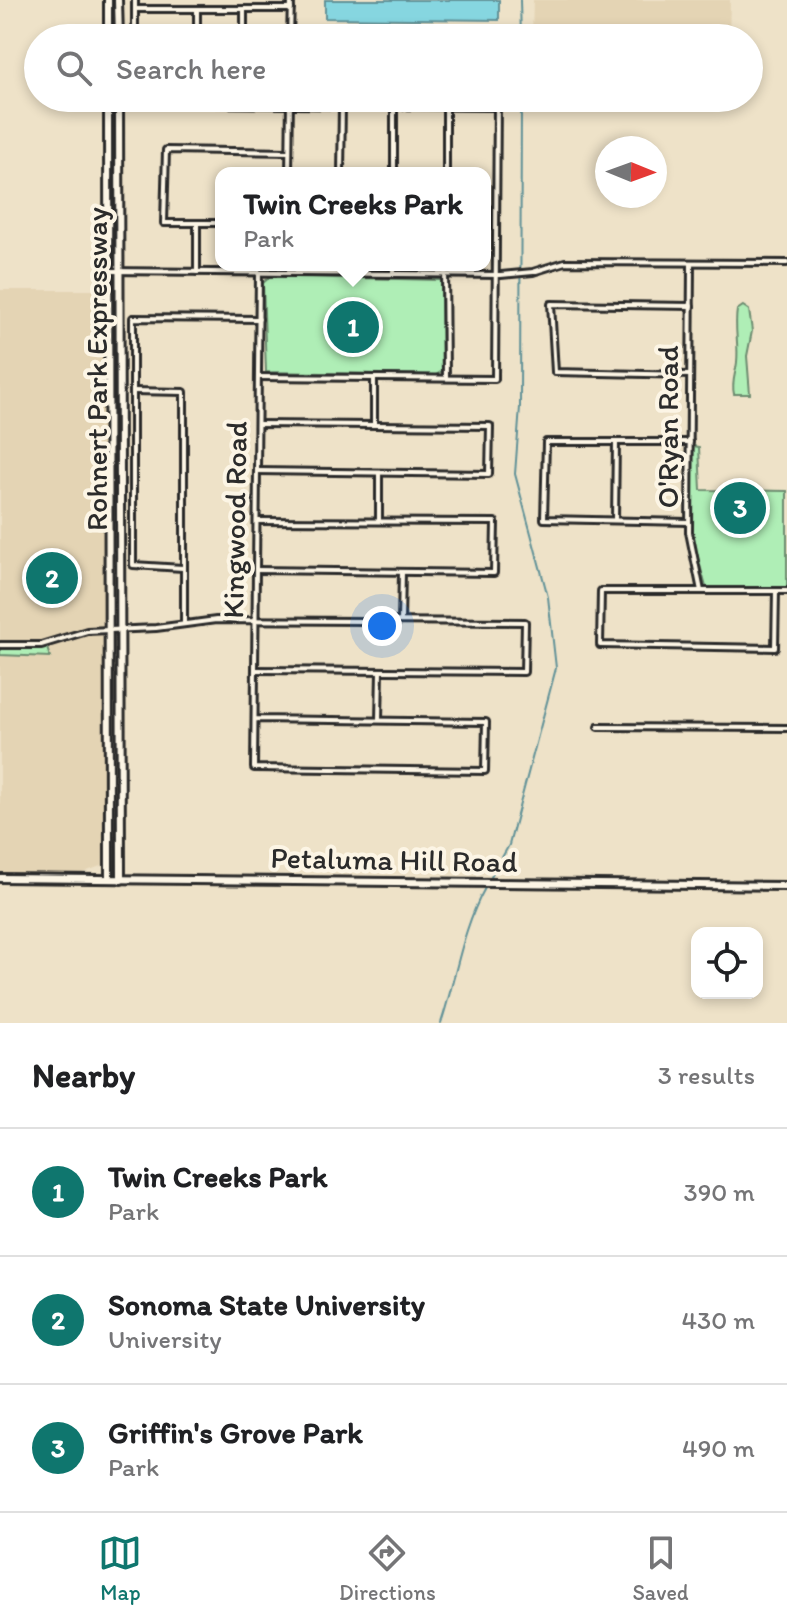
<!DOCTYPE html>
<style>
:root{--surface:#fff;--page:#f2f2f2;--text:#202124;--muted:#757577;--line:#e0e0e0;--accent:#0f766e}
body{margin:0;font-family:Itim,sans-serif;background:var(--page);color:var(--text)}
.controls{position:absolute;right:24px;bottom:24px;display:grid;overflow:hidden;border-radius:16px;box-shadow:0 4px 12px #0003}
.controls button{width:72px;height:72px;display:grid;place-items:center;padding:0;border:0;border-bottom:2px solid var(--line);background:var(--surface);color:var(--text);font:40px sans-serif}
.compass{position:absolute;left:595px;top:136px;width:72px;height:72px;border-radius:50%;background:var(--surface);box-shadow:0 4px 12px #0003;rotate:91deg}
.you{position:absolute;left:382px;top:626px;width:28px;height:28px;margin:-20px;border:6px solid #fff;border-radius:50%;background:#1a73e8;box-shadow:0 0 0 12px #1a73e833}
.badge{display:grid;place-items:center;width:52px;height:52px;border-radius:50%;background:var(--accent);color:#fff;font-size:26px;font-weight:700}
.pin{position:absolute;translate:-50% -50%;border:4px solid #fff;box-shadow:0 2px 8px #0006}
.popup{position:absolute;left:215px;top:167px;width:276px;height:104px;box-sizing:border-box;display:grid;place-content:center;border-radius:16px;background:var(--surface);filter:drop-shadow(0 2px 6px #0005);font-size:26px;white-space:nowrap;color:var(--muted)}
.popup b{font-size:30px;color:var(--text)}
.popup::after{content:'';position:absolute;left:50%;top:100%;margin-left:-16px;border:16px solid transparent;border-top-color:var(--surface)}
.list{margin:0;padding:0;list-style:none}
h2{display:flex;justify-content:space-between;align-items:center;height:104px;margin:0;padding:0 32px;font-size:34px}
h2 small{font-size:26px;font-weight:400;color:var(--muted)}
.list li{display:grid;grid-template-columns:52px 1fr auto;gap:24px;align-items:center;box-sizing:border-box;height:128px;padding:0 32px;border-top:2px solid var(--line)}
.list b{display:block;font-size:30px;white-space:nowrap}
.list p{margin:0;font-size:26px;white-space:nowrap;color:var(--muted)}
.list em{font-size:26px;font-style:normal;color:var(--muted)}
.icon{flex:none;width:44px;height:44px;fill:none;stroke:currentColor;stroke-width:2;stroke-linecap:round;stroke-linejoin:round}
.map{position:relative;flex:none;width:787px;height:1023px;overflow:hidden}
.search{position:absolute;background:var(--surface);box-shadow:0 4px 12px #0003;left:24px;right:24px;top:24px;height:88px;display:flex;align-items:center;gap:20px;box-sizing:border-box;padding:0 28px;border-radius:44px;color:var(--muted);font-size:30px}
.sheet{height:488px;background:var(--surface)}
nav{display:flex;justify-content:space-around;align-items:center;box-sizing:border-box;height:112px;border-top:2px solid var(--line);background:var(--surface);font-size:22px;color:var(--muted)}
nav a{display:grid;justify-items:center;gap:4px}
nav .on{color:var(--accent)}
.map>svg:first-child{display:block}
</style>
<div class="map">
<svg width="787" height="1023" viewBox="0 0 787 1023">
<rect width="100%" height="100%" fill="#eee2c8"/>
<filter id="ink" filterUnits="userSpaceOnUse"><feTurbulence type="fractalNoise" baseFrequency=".0125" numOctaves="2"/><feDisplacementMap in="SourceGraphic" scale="16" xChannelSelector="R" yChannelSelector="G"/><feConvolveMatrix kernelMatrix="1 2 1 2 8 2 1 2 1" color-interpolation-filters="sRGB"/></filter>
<g filter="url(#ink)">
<!-- built -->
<g fill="#e4d4b4">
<path d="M533 0H730L729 38H532Z"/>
<path d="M0 290H104L103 865 77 875 0 873Z"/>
</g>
<!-- green -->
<g fill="#afeeb6" stroke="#6d8c70" stroke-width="2">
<path d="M271 276 441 280 442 371 436 375 266 372 263 283Z"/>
<path d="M743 306 749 310 752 331 747 356 750 394H734C731 382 736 373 737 362 739 344 734 329 737 310Z"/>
<path d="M693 446 699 447 701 490 787 491V588L706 587 692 536Z"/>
<path d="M47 648 50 657 0 655V649Z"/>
</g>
<!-- water -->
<path fill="#86d6e0" stroke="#629298" stroke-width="2" d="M325 0H499V20L325 18Z"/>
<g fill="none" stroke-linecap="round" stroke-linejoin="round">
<!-- stream -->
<g stroke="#629298" stroke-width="2">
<path d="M520 0 521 38"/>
<path d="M491 877 509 845 556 668 548 597 515 474 520 407 521 98"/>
<path d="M441 1023C456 978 462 929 485 888"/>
</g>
<!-- street casing -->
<g stroke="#2b2b2b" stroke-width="10">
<g id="street">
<path d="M135 9H291"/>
<path d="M135 38V0"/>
<path d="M197 38V9"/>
<path d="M244 38V9"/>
<path d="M290 38 291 0"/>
<path d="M108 103 497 107"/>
<path d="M289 173 290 98"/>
<path d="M341 173 342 105"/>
<path d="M394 173V106"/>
<path d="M446 173V107"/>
<path d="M221 223H164L166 150 289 152"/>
<path d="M691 263 689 532 701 591"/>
<path d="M445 265 446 378"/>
<path d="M108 271 501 275 533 272 565 262 787 263"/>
<path d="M197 272V223"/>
<path d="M393 274V265"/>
<path d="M690 375 555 372 551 304 691 306"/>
<path d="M258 377 495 379 497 98"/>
<path d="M133 391 184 392V624"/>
<path d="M374 425V378"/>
<path d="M257 471 489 474 490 426 258 424"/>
<path d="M615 520 616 442"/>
<path d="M379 521V473"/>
<path d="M689 522 544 519 546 442H690"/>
<path d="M183 568 133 565V318L259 319"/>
<path d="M256 570 494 573 495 522 258 521"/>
<path d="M776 591 775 648 600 645 601 591H787"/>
<path d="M401 621 402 572"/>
<path d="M0 645H41L87 631 156 628 216 620 525 622 524 672 256 670"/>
<path d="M255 719 486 722 485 771 254 768 259 272"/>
<path d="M379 720 380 671"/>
<path d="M598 727 787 728"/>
</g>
</g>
<!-- secondary casing -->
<g stroke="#2b2b2b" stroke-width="12">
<g id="secondary">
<path d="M108 0V38"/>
<path d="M118 0 119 38"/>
<path d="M108 98 109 879"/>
<path d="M119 98 121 880"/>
<path d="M0 878 787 886"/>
</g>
</g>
<!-- street -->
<use href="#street" stroke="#fcf5e5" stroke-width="4"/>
<!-- secondary -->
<use href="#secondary" stroke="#fcf5e5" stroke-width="6"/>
</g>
</g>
<g text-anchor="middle" stroke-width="8" stroke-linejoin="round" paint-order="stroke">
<!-- street labels -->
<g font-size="30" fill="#2b2b2b" stroke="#fcf5e5">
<text transform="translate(97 369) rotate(-90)" y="10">Rohnert Park Expressway</text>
<text transform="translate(668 427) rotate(-90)" y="10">O'Ryan Road</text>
<text transform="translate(235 520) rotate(-89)" y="10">Kingwood Road</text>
<text transform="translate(394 860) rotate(1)" y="10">Petaluma Hill Road</text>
</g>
</g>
</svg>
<div class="controls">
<button><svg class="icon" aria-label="locate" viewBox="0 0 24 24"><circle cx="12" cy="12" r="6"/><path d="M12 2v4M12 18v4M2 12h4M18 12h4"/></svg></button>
</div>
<svg class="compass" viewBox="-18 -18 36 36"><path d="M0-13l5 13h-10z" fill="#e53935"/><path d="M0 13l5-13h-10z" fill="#757577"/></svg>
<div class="you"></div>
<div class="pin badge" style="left:353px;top:327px">1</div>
<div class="popup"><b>Twin Creeks Park</b>Park</div>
<div class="pin badge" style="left:52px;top:578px">2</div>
<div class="pin badge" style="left:740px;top:508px">3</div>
<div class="search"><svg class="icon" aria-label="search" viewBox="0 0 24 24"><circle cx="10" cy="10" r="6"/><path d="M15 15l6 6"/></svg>Search here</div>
</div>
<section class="sheet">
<h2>Nearby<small>3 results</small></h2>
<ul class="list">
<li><span class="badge">1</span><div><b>Twin Creeks Park</b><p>Park</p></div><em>390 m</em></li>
<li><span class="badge">2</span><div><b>Sonoma State University</b><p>University</p></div><em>430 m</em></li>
<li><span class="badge">3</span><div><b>Griffin's Grove Park</b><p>Park</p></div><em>490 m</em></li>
</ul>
</section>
<nav>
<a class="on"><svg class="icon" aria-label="map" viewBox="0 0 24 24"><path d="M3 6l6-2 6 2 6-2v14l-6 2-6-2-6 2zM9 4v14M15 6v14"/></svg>Map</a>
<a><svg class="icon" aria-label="directions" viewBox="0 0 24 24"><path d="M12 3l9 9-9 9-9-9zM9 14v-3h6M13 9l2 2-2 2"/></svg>Directions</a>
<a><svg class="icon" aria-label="saved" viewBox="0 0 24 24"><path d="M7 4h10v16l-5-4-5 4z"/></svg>Saved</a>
</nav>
